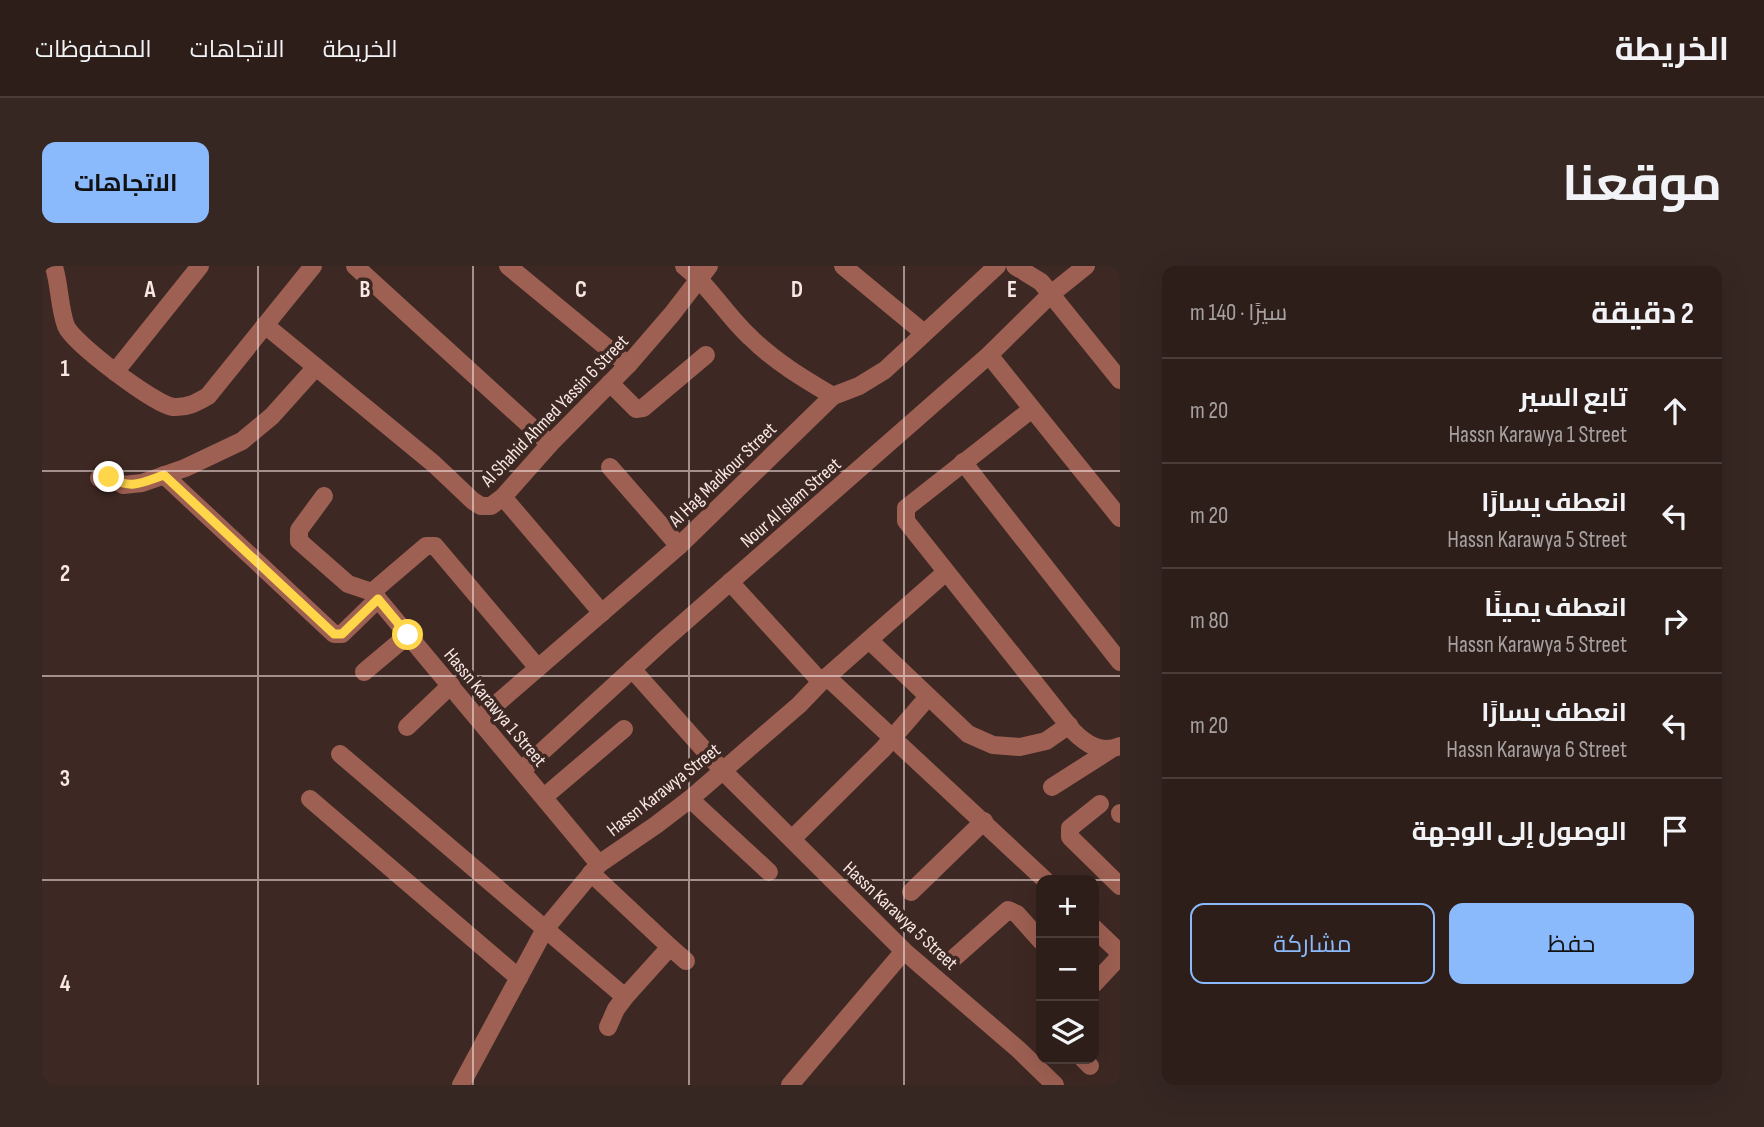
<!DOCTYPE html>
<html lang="ar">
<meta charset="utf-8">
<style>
:root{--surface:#2e1e1a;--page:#362723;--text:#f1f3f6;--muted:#a7a2a2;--line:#493c39;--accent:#8bbafc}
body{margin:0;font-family:"Sofia Sans Condensed",Cairo,sans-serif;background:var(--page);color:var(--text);direction:rtl}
.controls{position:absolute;right:21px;bottom:21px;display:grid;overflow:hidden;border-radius:14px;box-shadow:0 7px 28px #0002}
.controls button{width:63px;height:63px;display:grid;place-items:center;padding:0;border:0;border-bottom:2px solid var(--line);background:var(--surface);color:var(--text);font:35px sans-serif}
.stop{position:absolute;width:21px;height:21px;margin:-16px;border:5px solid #ffd54a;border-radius:50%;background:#fff}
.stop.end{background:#ffd54a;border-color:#fff;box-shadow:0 2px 7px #0008}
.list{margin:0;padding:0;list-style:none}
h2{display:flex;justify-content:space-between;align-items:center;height:91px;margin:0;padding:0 28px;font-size:30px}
h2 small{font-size:23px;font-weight:400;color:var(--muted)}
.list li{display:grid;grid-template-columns:46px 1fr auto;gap:21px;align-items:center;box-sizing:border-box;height:105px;padding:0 28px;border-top:2px solid var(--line)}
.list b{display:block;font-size:26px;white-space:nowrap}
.list p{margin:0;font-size:23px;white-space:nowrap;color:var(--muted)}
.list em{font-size:23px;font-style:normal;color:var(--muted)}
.actions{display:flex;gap:14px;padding:21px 28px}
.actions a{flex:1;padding:16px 0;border:2px solid var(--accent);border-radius:14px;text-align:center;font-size:24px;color:var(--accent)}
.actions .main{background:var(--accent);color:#111}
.icon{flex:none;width:38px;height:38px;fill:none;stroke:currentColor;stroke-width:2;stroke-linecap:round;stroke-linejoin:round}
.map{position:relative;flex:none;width:1078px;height:819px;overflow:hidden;direction:ltr;border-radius:14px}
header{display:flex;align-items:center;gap:42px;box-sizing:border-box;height:98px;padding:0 35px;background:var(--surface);border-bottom:2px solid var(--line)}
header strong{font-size:33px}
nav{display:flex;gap:38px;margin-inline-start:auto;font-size:24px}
.intro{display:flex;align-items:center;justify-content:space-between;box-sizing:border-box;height:168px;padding:0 42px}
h1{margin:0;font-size:49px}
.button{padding:18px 32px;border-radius:14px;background:var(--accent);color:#111;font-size:24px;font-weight:700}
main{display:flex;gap:42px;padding:0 42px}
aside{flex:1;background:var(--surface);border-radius:14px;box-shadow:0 7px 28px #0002}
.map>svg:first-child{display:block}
</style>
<header>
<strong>الخريطة</strong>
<nav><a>الخريطة</a><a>الاتجاهات</a><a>المحفوظات</a></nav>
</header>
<div class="intro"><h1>موقعنا</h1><a class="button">الاتجاهات</a></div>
<main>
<aside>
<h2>2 دقيقة<small>سيرًا · 140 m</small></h2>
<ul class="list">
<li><svg class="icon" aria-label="ahead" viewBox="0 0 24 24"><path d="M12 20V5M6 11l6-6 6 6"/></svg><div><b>تابع السير</b><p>Hassn Karawya 1 Street</p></div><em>20 m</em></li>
<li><svg class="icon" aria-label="left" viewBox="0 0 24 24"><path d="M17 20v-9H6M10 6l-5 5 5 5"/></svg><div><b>انعطف يسارًا</b><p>Hassn Karawya 5 Street</p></div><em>20 m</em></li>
<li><svg class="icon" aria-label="right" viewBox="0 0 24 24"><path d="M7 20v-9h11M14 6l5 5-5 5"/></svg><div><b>انعطف يمينًا</b><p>Hassn Karawya 5 Street</p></div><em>80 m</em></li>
<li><svg class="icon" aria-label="left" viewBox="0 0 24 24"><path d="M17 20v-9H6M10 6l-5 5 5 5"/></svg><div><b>انعطف يسارًا</b><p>Hassn Karawya 6 Street</p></div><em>20 m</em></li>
<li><svg class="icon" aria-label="arrive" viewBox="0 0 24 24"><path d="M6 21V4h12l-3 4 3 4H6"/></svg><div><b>الوصول إلى الوجهة</b></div></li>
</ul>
<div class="actions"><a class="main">حفظ</a><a>مشاركة</a></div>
</aside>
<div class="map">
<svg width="1078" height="819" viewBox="0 0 1078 819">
<rect width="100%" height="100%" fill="#3e2823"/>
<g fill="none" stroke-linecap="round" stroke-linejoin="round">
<!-- street -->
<g stroke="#9d6052" stroke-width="18">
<path d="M313 0 508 178"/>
<path d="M466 0 586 99"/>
<path d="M642 0C668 20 684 49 708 71 732 95 762 113 791 130"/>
<path d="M801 0 882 67"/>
<path d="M973 0 999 16 1078 114"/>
<path d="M12 1C18 20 17 41 24 60 31 77 112 138 131 141 145 142 154 137 166 130L271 0"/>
<path d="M223 59 392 198 431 235 439 240H449L461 231 508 178 586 99 630 48 667 0"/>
<path d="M947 89 1078 252"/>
<path d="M73 106 158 0"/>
<path d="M568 117 594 143 601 142 664 89"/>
<path d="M990 143 864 242V255L1031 465C1045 479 1059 488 1078 480"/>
<path d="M921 196 1078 396"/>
<path d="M568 201 637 280"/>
<path d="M122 209 292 368H300L336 333"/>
<path d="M57 212 67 211 81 219 100 217 143 202 200 175 230 150 274 101"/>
<path d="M282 230 257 264V275L306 318 330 326 557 598"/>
<path d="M461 231 560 347"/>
<path d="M688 316 779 416"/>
<path d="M330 326 384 280H393L496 402"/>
<path d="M827 374 926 468 951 479 978 481 1004 475 1027 459"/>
<path d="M590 403 681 505 862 685 977 784 1013 819"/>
<path d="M322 406 366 369"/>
<path d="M785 411 1003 614"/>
<path d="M437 453 637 280 791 130 817 120 843 104 955 0"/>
<path d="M365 461 409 419"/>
<path d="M298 488 583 731"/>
<path d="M480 504 621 375 947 89 1009 28 1044 0"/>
<path d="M1010 521 1068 484"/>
<path d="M502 531 582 463"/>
<path d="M268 533 477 712"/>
<path d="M648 533 727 606"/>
<path d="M1058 538 1028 562V571L1078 620"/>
<path d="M1078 547V548"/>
<path d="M750 573 841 483 886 431"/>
<path d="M549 607 628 681 583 731 574 743 566 761"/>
<path d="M869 626 942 555"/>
<path d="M1052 662 1078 687"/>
<path d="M628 681 644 695"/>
<path d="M912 692 966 644 975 648 999 675"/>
<path d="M1052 718 1078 690"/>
<path d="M1041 793 1048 800"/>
<path d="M419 819 503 663 557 598 614 559 648 533 757 439 779 416 904 306"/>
<path d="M748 819 862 685"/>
</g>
</g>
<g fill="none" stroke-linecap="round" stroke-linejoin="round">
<!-- route -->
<path stroke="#ffd54a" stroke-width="9" d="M67 211C89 224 99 217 122 209L292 368H300L336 333 366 369"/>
</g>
<!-- grid -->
<path fill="none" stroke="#f8e8e5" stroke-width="2" stroke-opacity="0.55" d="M216 0V819M431 0V819M647 0V819M862 0V819M0 205H1078M0 410H1078M0 614H999M999 614H1052M1052 614H1078"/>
<g text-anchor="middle" stroke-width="7" stroke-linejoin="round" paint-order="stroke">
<!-- street labels -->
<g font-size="19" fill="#f8e8e5" stroke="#3e2823">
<text transform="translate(512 144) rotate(-46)" y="7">Al Shahid Ahmed Yassin 6 Street</text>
<text transform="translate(680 208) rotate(-44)" y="7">Al Hag Madkour Street</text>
<text transform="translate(748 236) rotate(-41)" y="7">Nour Al Islam Street</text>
<text transform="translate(454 441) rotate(50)" y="7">Hassn Karawya 1 Street</text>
<text transform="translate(621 523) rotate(-38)" y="7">Hassn Karawya Street</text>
<text transform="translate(859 649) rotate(43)" y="7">Hassn Karawya 5 Street</text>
</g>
</g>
<g font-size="23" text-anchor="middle" font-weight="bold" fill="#f8e8e5" stroke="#3e2823" stroke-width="7" stroke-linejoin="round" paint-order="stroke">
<text x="108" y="31">A</text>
<text x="323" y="31">B</text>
<text x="539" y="31">C</text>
<text x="755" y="31">D</text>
<text x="970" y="31">E</text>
<text x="23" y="110">1</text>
<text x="23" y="315">2</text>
<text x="23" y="520">3</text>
<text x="23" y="725">4</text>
</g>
</svg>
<div class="controls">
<button>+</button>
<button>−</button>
<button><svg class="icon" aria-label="layers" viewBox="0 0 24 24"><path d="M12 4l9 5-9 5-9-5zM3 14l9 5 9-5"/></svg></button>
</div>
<div class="stop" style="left:366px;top:369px"></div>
<div class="stop end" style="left:67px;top:211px"></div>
</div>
</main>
